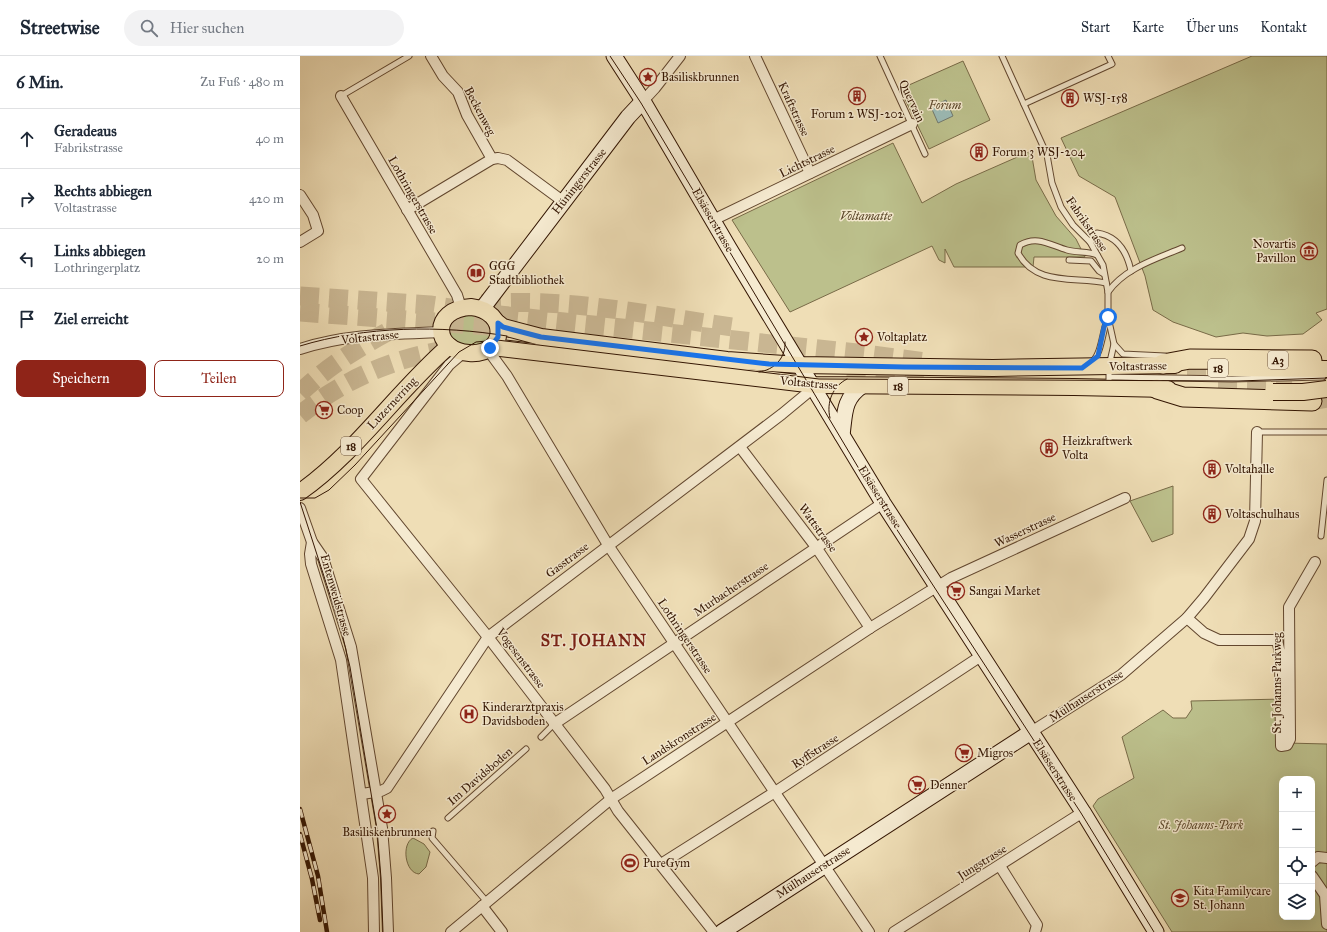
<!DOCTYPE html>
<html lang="de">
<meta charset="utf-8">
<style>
:root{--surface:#fff;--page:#f2f2f3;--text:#1f2937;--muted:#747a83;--line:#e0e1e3;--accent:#8f2418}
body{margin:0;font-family:"IM FELL Great Primer",serif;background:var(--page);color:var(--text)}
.controls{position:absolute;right:12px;bottom:12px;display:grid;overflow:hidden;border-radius:8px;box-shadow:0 4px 16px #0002}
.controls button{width:36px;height:36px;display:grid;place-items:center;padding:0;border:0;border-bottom:1px solid var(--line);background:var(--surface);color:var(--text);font:20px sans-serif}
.stop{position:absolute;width:12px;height:12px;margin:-9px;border:3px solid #1a73e8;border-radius:50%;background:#fff}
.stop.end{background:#1a73e8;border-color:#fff;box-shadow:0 1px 4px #0008}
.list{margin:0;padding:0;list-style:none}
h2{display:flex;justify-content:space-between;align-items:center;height:52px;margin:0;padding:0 16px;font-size:17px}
h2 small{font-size:13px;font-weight:400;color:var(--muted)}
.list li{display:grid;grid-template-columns:26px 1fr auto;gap:12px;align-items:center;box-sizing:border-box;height:60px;padding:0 16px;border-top:1px solid var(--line)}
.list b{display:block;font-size:15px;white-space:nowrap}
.list p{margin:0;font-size:13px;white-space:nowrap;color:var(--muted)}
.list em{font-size:13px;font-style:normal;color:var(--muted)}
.actions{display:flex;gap:8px;padding:12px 16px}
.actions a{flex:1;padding:9px 0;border:1px solid var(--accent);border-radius:8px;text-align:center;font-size:14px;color:var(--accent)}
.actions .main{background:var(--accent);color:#fff}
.icon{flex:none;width:22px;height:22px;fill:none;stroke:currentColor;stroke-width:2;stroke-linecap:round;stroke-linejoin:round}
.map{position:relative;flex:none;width:1027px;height:876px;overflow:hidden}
header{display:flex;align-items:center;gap:24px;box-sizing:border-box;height:56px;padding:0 20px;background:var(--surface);border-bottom:1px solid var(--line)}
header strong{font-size:19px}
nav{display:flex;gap:22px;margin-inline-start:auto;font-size:14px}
.search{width:280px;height:36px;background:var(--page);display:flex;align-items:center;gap:10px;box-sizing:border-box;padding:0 14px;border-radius:22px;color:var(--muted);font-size:15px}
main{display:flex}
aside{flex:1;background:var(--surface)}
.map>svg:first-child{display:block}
</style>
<header>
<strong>Streetwise</strong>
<div class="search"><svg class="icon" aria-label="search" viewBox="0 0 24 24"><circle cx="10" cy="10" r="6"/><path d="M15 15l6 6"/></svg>Hier suchen</div>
<nav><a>Start</a><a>Karte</a><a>Über uns</a><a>Kontakt</a></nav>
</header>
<main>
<aside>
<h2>6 Min.<small>Zu Fuß · 480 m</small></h2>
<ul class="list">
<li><svg class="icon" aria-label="ahead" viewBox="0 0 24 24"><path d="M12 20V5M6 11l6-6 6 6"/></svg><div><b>Geradeaus</b><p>Fabrikstrasse</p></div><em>40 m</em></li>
<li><svg class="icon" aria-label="right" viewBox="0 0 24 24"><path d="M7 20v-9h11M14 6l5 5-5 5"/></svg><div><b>Rechts abbiegen</b><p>Voltastrasse</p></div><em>420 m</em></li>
<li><svg class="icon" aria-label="left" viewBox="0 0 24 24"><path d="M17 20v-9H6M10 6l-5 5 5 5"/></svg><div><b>Links abbiegen</b><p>Lothringerplatz</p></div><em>20 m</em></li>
<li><svg class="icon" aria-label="arrive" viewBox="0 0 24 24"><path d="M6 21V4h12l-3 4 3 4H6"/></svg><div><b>Ziel erreicht</b></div></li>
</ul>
<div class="actions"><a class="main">Speichern</a><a>Teilen</a></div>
</aside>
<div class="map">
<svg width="1027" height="876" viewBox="0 0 1027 876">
<rect width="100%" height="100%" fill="#efdeb6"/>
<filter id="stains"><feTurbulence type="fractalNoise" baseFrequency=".005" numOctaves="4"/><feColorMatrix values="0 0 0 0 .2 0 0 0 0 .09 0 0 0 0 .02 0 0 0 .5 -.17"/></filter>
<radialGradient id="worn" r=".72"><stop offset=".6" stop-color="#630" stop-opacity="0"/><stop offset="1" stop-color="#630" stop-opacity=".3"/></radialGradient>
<!-- green -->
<g fill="#bcc08c" stroke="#786a47" fill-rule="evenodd">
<path d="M952 0H1027V253L1016 257 1022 264 1003 278 967 280 943 277 916 281 873 266 853 254 845 220 815 141 779 120 761 82Z"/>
<path d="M663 5 690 64 629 93 600 33Z"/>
<path d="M593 87 622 147 656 128 731 95 736 124 756 160 776 183 785 201H734L733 211H654L645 193V207L639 204 632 190 490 256 432 164Z"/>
<path d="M170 259C180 260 187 264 192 272L189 283C175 293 147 293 149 269L157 261Z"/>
<path d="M873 430V478L852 486 830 445Z"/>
<path d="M984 643 986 687 1027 688V876H872L793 750 798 743 834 722 822 681 863 654 873 662H886L892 653 891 645ZM982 723H1012V861H982Z"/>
<path d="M113 782 124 788 130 796 126 811 119 818C105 817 101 788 113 782Z"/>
</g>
<!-- water -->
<path fill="#9cbbb6" stroke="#72796e" d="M646 44 653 60 638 67 631 51Z"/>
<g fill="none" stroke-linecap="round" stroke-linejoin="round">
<!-- highway-tunnel -->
<g stroke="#c9b692" stroke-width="19" stroke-dasharray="19 10" stroke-linecap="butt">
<path d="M0 240 130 249 171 255"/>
<path d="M182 248C268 241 354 260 439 272"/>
<path d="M0 256 215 272"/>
<path d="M199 259 566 298 626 306"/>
<path d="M858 314H946"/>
<path d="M547 315 628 324"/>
<path d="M918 333 992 334"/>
<path d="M0 337C28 310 59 291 93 273"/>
<path d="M1012 345 1027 342"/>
<path d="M0 359C44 323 97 300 154 293"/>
</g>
<!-- lane casing -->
<g stroke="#62472f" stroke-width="7">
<g id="lane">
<path d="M580 0 625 98"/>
<path d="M702 0 747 99 752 127 761 151 773 169 790 186 803 209 808 236V261L814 288 809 310V331"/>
<path d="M41 40 109 0"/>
<path d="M724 48 812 8 808 0"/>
<path d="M790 186 792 182 797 177C817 180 827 196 831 215"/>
<path d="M797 199C788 195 777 197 767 194 750 189 737 179 720 189L718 197C736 231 776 220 806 227"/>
<path d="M769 204 791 205 799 215 804 218"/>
<path d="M808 236C825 212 856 203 882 192"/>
<path d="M814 288 823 298 865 300"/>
<path d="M792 306C802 297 802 276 808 261"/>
<path d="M810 321 932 323 1023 321"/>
<path d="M957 376H1027"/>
<path d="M1021 480 1027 424"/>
<path d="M241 681 254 668"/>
<path d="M148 762 226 693"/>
<path d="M133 775 132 782 187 846"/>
</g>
</g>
<!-- street casing -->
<g stroke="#62472f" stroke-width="12">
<g id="street">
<path d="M131 0 143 20 158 36 167 59 192 103"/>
<path d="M455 0 510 117"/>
<path d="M41 40 157 239 161 252"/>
<path d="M343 45 355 32 380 0"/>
<path d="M0 139 13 159 18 175 0 186"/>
<path d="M107 154 192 103 198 102 207 104 264 146"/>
<path d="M413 164 612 68"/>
<path d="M0 293C45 278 94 278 141 276"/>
<path d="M188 294 207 320 308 489 569 876"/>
<path d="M163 297 149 309 61 423 188 581 305 733 318 755 414 876"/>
<path d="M440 391 516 491 570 572"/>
<path d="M0 452 12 486 23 502 51 591 82 772 86 822 88 876"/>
<path d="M12 486 10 498 11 508 41 604 73 822 74 876"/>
<path d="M887 562 904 577 919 584H977L980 597 981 690 987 689 990 683 989 551 1015 506"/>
<path d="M254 668 583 447"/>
<path d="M731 676 821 619 887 562 904 542 949 483 955 465 957 376"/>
<path d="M62 738 81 735 87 732 188 581 482 358 511 334 512 328"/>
<path d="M1012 806 1018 801 1027 802"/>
<path d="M361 808 475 736 681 600"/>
<path d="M700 810 737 869 735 876"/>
<path d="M1012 820 1025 839 1027 868"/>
<path d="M182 850 202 876"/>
<path d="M151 876 311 743 570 572 651 522 825 442"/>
<path d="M594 876 783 756"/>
</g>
</g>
<!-- secondary casing -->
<g stroke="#331502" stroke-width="17">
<g id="secondary">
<path d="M314 0 343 45 429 192 583 447 783 756 856 876"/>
<path d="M182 253 328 61 343 45"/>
<path d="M542 379C545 358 543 343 562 330"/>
<path d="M422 876 731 676"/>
</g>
</g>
<!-- primary casing -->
<g stroke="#331502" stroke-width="18">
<g id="primary">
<path d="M171 251C209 255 207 300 169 297 133 295 130 253 171 251Z"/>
<path d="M198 267 203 271 241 281 427 304 500 309 693 312 875 309"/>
<path d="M192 291 515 329 774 331 868 333"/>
<path d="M927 312 1027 313"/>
<path d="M0 436C57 396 97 335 149 290"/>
</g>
</g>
<!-- highway casing -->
<g stroke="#331502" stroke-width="21">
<g id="highway">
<path d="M863 308 890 303 1012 304"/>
<path d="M857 333 883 341 1012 345"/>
</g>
</g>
<!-- lane -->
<use href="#lane" stroke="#f5ead0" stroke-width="5"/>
<!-- street -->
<use href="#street" stroke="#f5ead0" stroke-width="10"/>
<!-- secondary -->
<use href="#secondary" stroke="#f5ead0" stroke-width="15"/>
<!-- primary -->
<use href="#primary" stroke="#efdeb6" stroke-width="16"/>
<!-- highway -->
<use href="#highway" stroke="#efdeb6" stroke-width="19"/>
<!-- tram -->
<g stroke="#331502" stroke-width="1">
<path d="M310 0 341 47 577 443 781 757 854 876"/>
<path d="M0 290C65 270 141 269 207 280"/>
<path d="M459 316C474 314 486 302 485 286"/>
<path d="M530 362C526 346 533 330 547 323"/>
<path d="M0 442H15L29 434 55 409 159 296 176 286 197 284 519 323 938 325 1027 322"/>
<path d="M0 446 41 573 50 611 77 773 81 822 83 876"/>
</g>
<!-- rail casing -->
<g stroke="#331502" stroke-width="4.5">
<g id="rail">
<path d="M0 753 18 820 27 876"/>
<path d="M0 778 12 823 20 864"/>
</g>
</g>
<!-- rail -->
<use href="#rail" stroke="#f5ead0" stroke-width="3" stroke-dasharray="9" stroke-linecap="butt"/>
<!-- primary-bridge casing -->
<g stroke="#331502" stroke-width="18" stroke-linecap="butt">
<path id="primary-bridge" d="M973 336H1003L1027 333"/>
</g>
<!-- primary-bridge -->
<use href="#primary-bridge" stroke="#efdeb6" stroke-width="16"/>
</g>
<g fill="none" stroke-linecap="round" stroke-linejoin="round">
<!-- route -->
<path stroke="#1a73e8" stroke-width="5" d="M190 292 198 281V267L203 271 241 281 469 308 604 311 782 312 798 300 804 271 808 261"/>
</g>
<!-- icons -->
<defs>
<g id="sight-ring" transform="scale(0.9)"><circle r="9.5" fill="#f5ead0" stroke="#8f2418" stroke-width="1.5"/><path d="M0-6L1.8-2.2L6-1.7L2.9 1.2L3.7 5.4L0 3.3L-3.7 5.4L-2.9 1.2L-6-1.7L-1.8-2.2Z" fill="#8f2418"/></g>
<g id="building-ring" transform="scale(0.9)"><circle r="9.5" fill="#f5ead0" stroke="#8f2418" stroke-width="1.5"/><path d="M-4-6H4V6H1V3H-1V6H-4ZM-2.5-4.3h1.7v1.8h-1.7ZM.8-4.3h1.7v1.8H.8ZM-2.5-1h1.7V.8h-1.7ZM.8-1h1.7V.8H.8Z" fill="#8f2418"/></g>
<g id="museum-ring" transform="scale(0.9)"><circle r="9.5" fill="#f5ead0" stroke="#8f2418" stroke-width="1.5"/><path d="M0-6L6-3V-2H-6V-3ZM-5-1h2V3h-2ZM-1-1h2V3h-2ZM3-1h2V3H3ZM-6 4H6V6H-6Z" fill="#8f2418"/></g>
<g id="library-ring" transform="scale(0.9)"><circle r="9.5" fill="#f5ead0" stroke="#8f2418" stroke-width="1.5"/><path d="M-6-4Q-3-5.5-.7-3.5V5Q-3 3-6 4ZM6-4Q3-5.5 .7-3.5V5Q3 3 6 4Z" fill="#8f2418"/></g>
<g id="supermarket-ring" transform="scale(0.9)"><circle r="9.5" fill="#f5ead0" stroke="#8f2418" stroke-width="1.5"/><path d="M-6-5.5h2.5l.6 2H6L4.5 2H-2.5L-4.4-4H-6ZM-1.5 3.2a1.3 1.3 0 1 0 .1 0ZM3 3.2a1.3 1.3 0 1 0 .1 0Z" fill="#8f2418"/></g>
<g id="hospital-ring" transform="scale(0.9)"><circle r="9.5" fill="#f5ead0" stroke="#8f2418" stroke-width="1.5"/><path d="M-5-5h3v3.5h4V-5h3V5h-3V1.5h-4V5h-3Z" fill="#8f2418"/></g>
<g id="stadium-ring" transform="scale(0.9)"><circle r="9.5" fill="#f5ead0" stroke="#8f2418" stroke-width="1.5"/><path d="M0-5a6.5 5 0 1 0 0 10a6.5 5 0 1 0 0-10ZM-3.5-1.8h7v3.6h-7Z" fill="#8f2418"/></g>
<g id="school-ring" transform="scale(0.9)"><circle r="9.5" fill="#f5ead0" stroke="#8f2418" stroke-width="1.5"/><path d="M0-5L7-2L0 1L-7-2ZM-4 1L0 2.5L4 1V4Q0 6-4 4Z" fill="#8f2418"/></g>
</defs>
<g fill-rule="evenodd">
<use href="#sight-ring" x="348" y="21"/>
<use href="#building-ring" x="557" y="40"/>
<use href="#building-ring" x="770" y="42"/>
<use href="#building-ring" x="679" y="96"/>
<use href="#museum-ring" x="1009" y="195"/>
<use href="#library-ring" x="176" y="217"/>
<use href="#sight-ring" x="564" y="281"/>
<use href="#supermarket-ring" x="24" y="354"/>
<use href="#building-ring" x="749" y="392"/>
<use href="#building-ring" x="912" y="413"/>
<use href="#building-ring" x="912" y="458"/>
<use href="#supermarket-ring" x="656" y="535"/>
<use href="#hospital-ring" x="169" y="658"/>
<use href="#supermarket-ring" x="664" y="697"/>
<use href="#supermarket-ring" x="617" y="729"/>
<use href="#sight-ring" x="87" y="758"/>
<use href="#stadium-ring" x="330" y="807"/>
<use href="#school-ring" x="880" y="842"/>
</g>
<g text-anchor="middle" stroke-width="3" stroke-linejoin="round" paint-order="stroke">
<!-- shield labels -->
<g fill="#f5ead0" stroke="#6d5540" stroke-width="1">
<rect x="968" y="295" width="20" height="18" rx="3"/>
<rect x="908" y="303" width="20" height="18" rx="3"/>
<rect x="588" y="321" width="20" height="18" rx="3"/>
<rect x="41" y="381" width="20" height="18" rx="3"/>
</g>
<g font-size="11" font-weight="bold" fill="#331502">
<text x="978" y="308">A3</text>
<text x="918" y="316">18</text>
<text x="598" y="334">18</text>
<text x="51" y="394">18</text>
</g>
<!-- poi labels -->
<g font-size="12" fill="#331502" stroke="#f5ead0" text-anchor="start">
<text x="361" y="25">Basiliskbrunnen</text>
<text x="783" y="46">WSJ-158</text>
<text x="557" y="62" text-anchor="middle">Forum 2 WSJ-202</text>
<text x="692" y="100">Forum 3 WSJ-204</text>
<text x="996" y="192" text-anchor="end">Novartis<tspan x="996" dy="14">Pavillon</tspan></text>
<text x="189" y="214">GGG<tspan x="189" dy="14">Stadtbibliothek</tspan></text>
<text x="577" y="285">Voltaplatz</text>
<text x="37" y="358">Coop</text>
<text x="762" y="389">Heizkraftwerk<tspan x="762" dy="14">Volta</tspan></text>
<text x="925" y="417">Voltahalle</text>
<text x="925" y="462">Voltaschulhaus</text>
<text x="669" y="539">Sangai Market</text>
<text x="182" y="655">Kinderarztpraxis<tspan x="182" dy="14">Davidsboden</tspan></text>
<text x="677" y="701">Migros</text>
<text x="630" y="733">Denner</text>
<text x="87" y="780" text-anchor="middle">Basiliskenbrunnen</text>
<text x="343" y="811">PureGym</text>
<text x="893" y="839">Kita Familycare<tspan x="893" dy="14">St. Johann</tspan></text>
</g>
<!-- street labels -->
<g font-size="12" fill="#331502" stroke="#f5ead0">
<text transform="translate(612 45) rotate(65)" y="4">Quervain</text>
<text transform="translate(494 53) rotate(65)" y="4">Kraftstrasse</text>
<text transform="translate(180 55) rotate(62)" y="4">Beckenweg</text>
<text transform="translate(507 105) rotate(-26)" y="4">Lichtstrasse</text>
<text transform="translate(279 125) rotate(-52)" y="4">Hüningerstrasse</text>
<text transform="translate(113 139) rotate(60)" y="4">Lothringerstrasse</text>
<text transform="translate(413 164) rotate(60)" y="4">Elsässerstrasse</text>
<text transform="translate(787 168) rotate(55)" y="4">Fabrikstrasse</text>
<text transform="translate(70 281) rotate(-6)" y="4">Voltastrasse</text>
<text transform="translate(838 310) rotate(-1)" y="4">Voltastrasse</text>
<text transform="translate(509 327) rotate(5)" y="4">Voltastrasse</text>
<text transform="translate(92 347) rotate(-47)" y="4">Luzernerring</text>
<text transform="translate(580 441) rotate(58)" y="4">Elsässerstrasse</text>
<text transform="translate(518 472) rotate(54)" y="4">Wattstrasse</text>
<text transform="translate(725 474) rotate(-25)" y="4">Wasserstrasse</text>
<text transform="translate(267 504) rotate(-37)" y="4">Gasstrasse</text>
<text transform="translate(431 533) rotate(-34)" y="4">Murbacherstrasse</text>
<text transform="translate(36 539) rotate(74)" y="4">Entenweidstrasse</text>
<text transform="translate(385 580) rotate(56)" y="4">Lothringerstrasse</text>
<text transform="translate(221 602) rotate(53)" y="4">Vogesenstrasse</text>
<text transform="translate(977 627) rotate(-90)" y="4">St. Johanns-Parkweg</text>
<text transform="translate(786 640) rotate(-33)" y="4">Mülhauserstrasse</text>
<text transform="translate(379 683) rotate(-33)" y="4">Landskronstrasse</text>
<text transform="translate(515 695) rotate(-33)" y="4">Ryffstrasse</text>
<text transform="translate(755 714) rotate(57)" y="4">Elsässerstrasse</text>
<text transform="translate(180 720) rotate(-41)" y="4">Im Davidsboden</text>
<text transform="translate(682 806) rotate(-32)" y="4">Jungstrasse</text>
<text transform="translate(513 816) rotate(-33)" y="4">Mülhauserstrasse</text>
</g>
<!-- park labels -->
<g font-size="12" font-style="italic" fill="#5c482b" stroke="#f5ead0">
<text x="645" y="53">Forum</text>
<text x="566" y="164">Voltamatte</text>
<text x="901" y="773">St. Johanns-Park</text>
</g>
<!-- district labels -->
<g font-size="16" font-weight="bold" letter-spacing="1" fill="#7a1f14" stroke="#f5ead0">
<text x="294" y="590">ST. JOHANN</text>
</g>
</g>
<rect width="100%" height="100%" filter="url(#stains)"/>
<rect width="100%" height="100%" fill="url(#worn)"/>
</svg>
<div class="controls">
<button>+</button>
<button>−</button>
<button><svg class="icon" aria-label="locate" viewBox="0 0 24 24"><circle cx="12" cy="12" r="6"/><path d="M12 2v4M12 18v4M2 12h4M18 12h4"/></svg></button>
<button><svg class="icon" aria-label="layers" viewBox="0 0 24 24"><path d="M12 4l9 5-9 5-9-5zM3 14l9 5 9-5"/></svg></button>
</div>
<div class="stop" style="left:808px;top:261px"></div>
<div class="stop end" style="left:190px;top:292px"></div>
</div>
</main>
